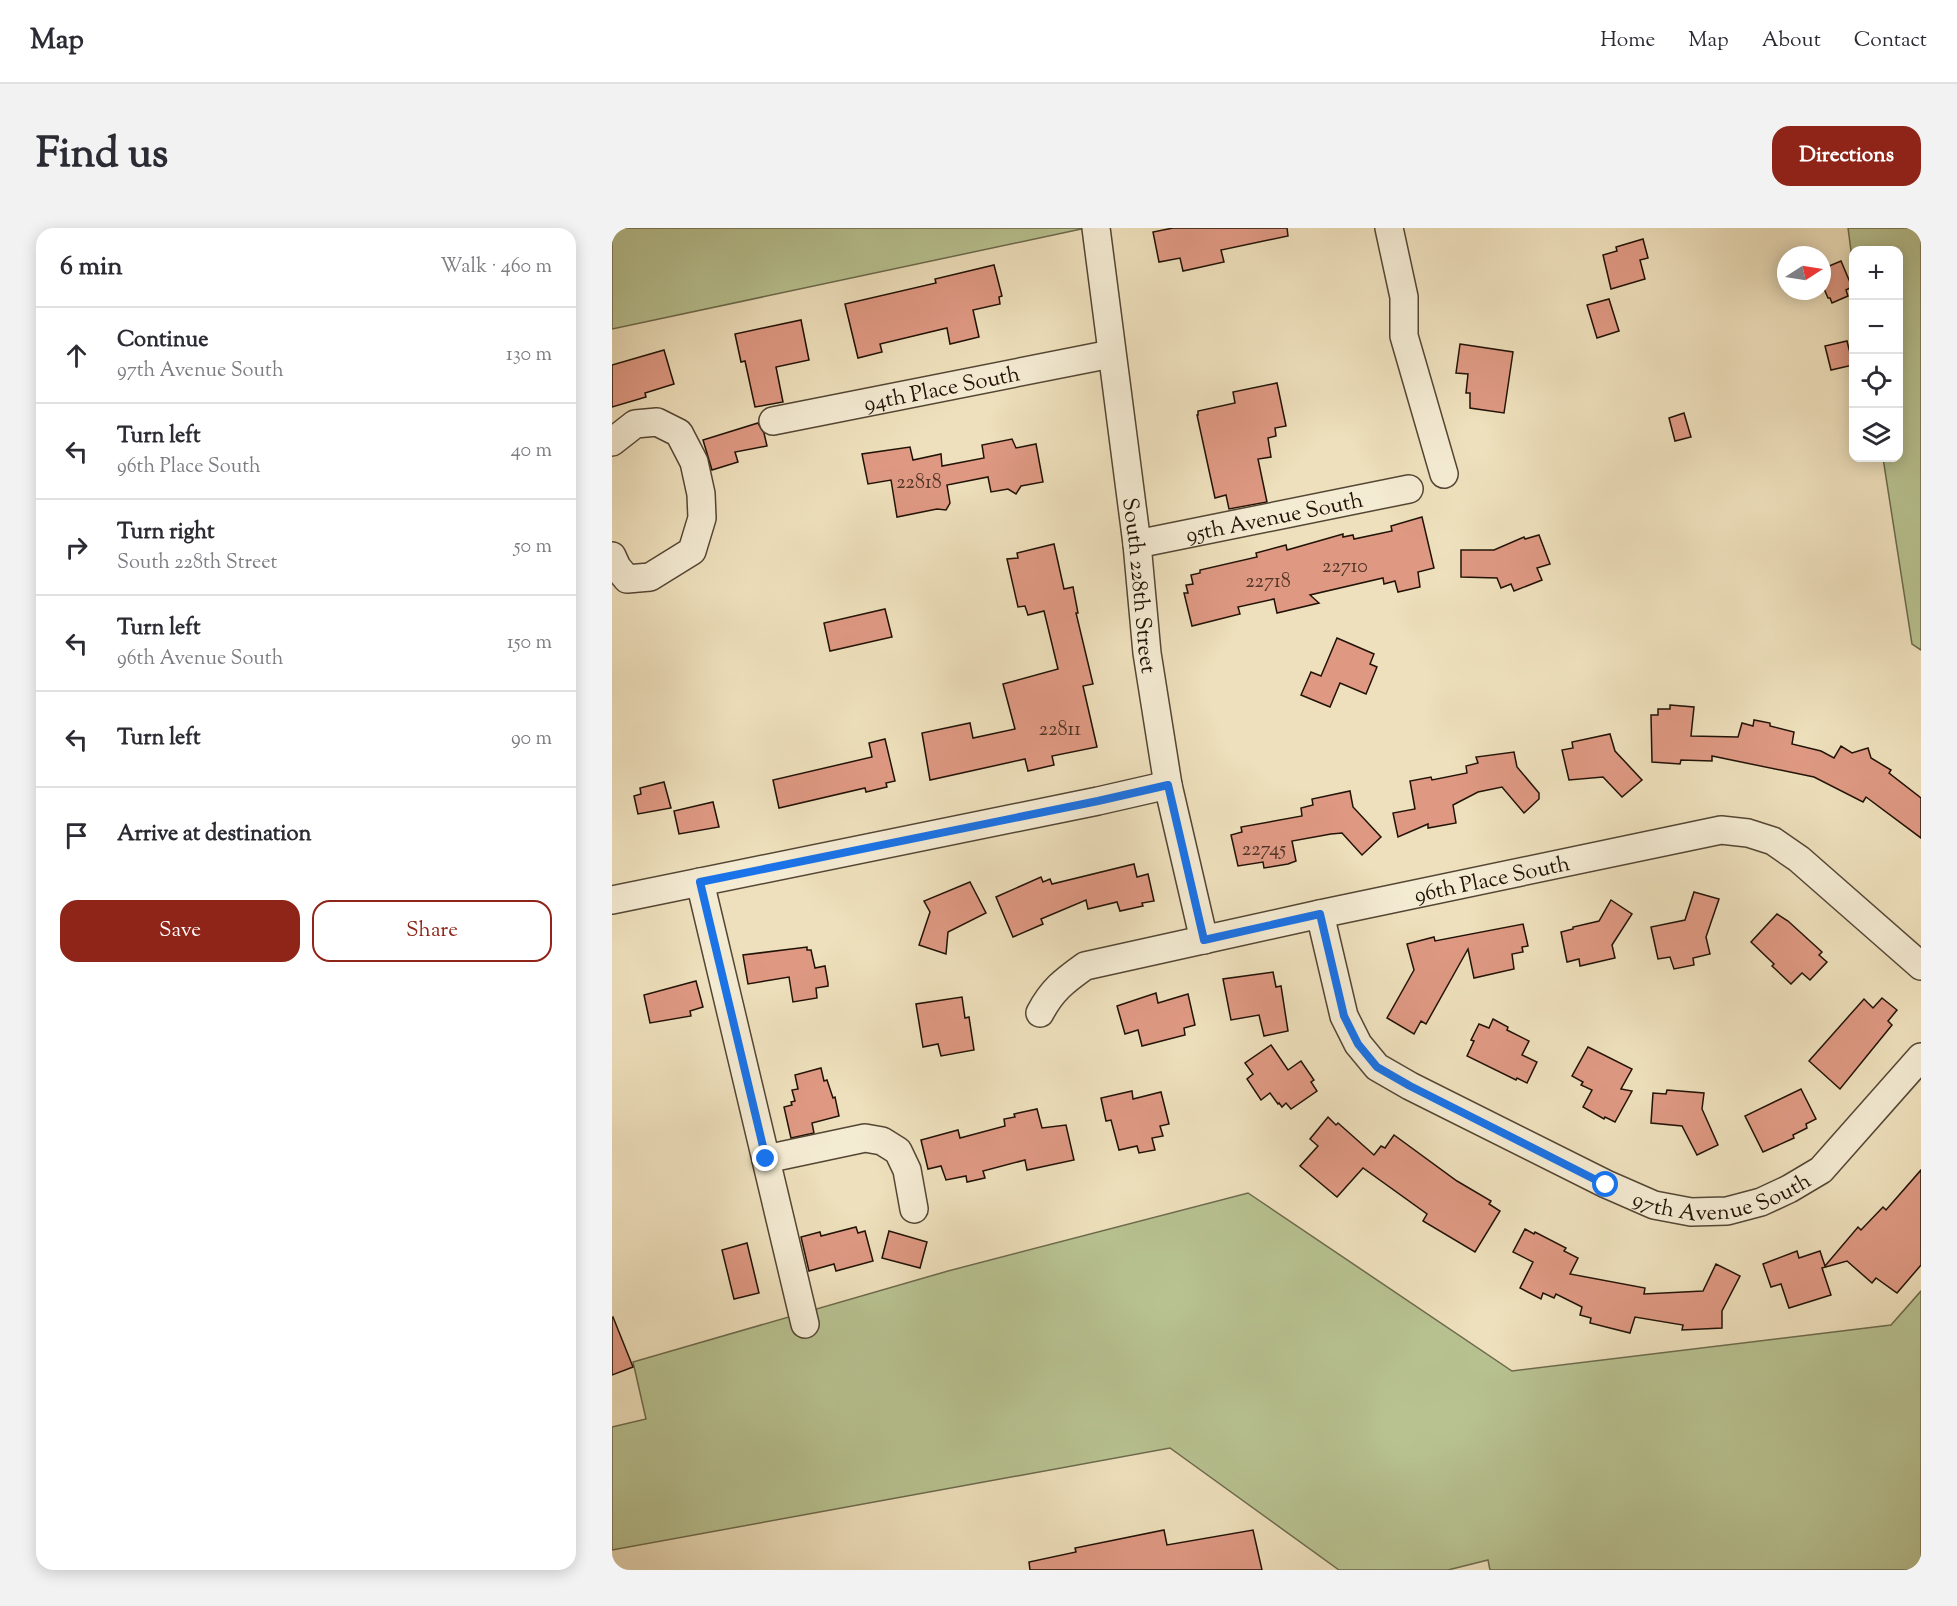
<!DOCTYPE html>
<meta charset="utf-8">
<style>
:root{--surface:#fff;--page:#f2f2f3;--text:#2b2b33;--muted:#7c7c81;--line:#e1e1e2;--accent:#8f2418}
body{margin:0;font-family:"Sorts Mill Goudy",serif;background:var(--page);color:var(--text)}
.controls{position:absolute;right:18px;top:18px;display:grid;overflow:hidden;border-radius:12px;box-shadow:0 3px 15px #0003}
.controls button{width:54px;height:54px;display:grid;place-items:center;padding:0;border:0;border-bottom:2px solid var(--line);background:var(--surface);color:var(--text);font:30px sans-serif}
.compass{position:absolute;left:1165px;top:18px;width:54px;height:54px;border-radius:50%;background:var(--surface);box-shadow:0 3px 15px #0003;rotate:78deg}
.stop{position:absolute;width:18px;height:18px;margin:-14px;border:4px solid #1a73e8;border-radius:50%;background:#fff}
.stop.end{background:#1a73e8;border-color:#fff;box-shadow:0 2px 6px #0008}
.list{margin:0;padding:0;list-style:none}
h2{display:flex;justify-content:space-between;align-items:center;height:78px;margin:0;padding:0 24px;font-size:26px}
h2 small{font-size:20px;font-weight:400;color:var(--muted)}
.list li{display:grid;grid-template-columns:39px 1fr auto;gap:18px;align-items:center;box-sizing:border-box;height:96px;padding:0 24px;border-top:2px solid var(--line)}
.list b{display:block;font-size:22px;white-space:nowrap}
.list p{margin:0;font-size:20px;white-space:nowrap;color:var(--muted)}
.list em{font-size:20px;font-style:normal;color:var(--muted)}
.actions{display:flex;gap:12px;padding:18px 24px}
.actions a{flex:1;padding:14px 0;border:2px solid var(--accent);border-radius:18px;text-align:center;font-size:21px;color:var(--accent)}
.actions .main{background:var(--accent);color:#fff}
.icon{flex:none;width:33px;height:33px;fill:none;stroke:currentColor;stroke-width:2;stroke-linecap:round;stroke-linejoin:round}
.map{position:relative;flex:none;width:1309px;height:1342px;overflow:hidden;border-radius:18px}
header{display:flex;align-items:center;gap:36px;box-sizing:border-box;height:84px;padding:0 30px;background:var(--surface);border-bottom:2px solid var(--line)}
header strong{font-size:28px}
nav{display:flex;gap:33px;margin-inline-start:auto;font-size:21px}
.intro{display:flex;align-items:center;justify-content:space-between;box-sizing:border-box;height:144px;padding:0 36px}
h1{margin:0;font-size:42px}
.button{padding:15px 27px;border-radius:18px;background:var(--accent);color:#fff;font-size:21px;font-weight:700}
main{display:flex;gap:36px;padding:0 36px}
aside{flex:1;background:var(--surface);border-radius:18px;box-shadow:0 3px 15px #0003}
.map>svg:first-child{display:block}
</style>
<header>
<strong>Map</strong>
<nav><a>Home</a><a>Map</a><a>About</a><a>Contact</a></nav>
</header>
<div class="intro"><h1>Find us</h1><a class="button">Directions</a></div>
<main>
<aside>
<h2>6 min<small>Walk · 460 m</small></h2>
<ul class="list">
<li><svg class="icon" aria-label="ahead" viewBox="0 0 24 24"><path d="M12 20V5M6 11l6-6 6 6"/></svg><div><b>Continue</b><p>97th Avenue South</p></div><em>130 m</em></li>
<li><svg class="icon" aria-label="left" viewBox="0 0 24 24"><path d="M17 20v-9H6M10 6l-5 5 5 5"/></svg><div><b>Turn left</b><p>96th Place South</p></div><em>40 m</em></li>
<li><svg class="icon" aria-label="right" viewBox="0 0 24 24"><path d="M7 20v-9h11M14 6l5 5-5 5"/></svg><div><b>Turn right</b><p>South 228th Street</p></div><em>50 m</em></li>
<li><svg class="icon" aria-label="left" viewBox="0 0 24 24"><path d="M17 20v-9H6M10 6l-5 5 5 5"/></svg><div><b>Turn left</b><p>96th Avenue South</p></div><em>150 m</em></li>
<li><svg class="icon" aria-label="left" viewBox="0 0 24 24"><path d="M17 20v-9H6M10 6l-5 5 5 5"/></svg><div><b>Turn left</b></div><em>90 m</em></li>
<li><svg class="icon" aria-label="arrive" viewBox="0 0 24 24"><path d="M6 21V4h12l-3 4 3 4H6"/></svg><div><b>Arrive at destination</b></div></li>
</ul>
<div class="actions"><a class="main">Save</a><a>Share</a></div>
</aside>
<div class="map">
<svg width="1309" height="1342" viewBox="0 0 1309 1342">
<rect width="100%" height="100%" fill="#eee0bc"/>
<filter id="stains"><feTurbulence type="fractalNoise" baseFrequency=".00333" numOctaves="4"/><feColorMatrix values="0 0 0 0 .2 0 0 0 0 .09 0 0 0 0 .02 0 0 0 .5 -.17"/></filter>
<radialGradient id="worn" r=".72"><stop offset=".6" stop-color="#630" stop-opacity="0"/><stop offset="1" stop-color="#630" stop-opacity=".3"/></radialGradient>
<!-- green -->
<g fill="#b8c291" stroke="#6c6a4c" stroke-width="1.5">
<path d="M0 0H474L0 101Z"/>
<path d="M1236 0H1309V422L1300 416 1271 230H1286V22H1242L1241 38Z"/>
<path d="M636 965 900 1143 1279 1097 1309 1063V1342H878L876 1332 836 1342H727L558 1220 0 1322V1199L34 1191 21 1134 336 1043Z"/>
</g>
<!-- building -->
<g fill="#df9983" stroke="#211206" stroke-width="1.5">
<path d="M561 0H675L676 8 609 22 612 34 571 43 568 30 547 34 541 4Z"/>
<path d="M1031 11 1036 30 1028 32 1033 51 999 61 991 27 1005 23 1004 19Z"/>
<path d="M1229 33 1240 59 1234 62 1236 68 1220 75 1218 70H1216L1210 56V41Z"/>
<path d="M382 37 390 68 387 69 388 76 361 82 367 109 338 116 335 100 268 116 270 124 246 130 233 76 324 55 323 51Z"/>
<path d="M997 71 1007 103 985 110 975 77Z"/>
<path d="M189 92 197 132 164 139 171 174 143 179 133 133 129 134 123 106Z"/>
<path d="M1235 113 1241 137 1219 142 1213 118Z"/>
<path d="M848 116 901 124 892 185 858 180V165H854L856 146 844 145Z"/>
<path d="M52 122 62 156 33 165 34 169 0 179V137Z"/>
<path d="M665 155 674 198 663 200 664 208 656 210 659 229 646 231 655 274 617 281 614 267 603 270 585 187H586V183L623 175 621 164Z"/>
<path d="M1072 185 1079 209 1063 213 1057 190Z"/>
<path d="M146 195 152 205 155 218 123 224 126 234 100 242 91 212Z"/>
<path d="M400 211 404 220 424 216 431 254 409 258 404 266 396 261 379 264 376 249 335 257 338 275 334 282 325 281 285 289 279 252 256 256 250 226 298 219 301 232 329 226 330 238 372 230 370 217Z"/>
<path d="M810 289 822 340 806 344 808 359 786 364 783 353 772 356 771 350 698 367 707 375 665 385 662 371 626 379 628 386 580 398 572 365H576L574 357 581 356 579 347 588 345V342L645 329 644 325 674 317 675 322 731 306V309L741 307 742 311 780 303 779 298Z"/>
<path d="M927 307 938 336 925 340 930 352 902 363 899 356 889 360 885 350 849 349V322H882L912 309 913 311Z"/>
<path d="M442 316 452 361 461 359 466 385H464L481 456 471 458 485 519 440 528 442 537 416 543 413 531 318 552 310 505 358 495 361 510 403 501 391 456 446 441 432 383 416 387 413 378 406 379 395 331 406 330 405 325Z"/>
<path d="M273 381 280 409 218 423 212 395Z"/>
<path d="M725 410 762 426 758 436 765 439 754 466 728 455 718 479 689 467 699 444 709 448Z"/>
<path d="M1058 477 1082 479 1079 508 1126 509 1130 495 1141 498 1142 492 1158 495V498L1182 504 1180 516 1209 523 1222 530 1229 518 1240 525 1256 520 1259 530 1279 542 1277 545 1309 570V610L1254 569 1251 574 1202 549 1100 528V533L1069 532 1068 536 1040 534 1039 487H1046V481H1058Z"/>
<path d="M998 506 1003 523 1030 552 1010 569 991 549 957 552 950 522 961 520 960 514Z"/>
<path d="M273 511 283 553 274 555 275 559 254 564 253 560 167 580 161 552 260 529 257 515Z"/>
<path d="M902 524 905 539 927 565V571L912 585 890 559 866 564 841 577 844 595 816 600V596L786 609 781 585 803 581 798 553 819 549 820 552 855 545 854 538 866 535 864 529Z"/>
<path d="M52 554 59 580 26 586 22 568 29 566 28 560Z"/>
<path d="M738 563 741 579 769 609 750 627 730 605 719 606 680 613 684 633 676 636 652 640 651 634 626 638 619 607 630 604 629 599 690 588 689 580 701 577 700 571Z"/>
<path d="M101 574 107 599 67 606 62 583Z"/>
<path d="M522 636 525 649 536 646 542 673 530 675 531 678 508 683 505 674 476 681 474 672 429 691 431 696 401 709 384 669 429 649 431 654 438 651 440 656Z"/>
<path d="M358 654 374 685 336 704 334 726 307 717 318 684 312 673Z"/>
<path d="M1082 664 1107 671 1094 709 1098 726 1081 730 1082 737 1062 741 1058 729 1046 731 1039 699 1073 692Z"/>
<path d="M999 672 1020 686 1000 717 1003 730 968 738 967 731 955 734 949 704 961 701V699L987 693Z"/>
<path d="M1165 686 1176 693 1210 724 1207 727 1215 734 1198 752 1190 745 1179 756 1160 738 1162 736 1139 714Z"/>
<path d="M911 696 916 718 910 719 911 724 900 726 902 741 862 750 856 721 814 796 809 793 802 806 775 790 802 742 795 716 822 709 823 713Z"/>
<path d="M195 719V722H199L203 740 213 738 216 755V758L204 760 205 770 181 774 177 749 136 756 131 727Z"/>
<path d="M661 744 664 759 669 758 676 803 652 808 647 787 619 792 611 751Z"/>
<path d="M84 753 91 779 78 783 79 788 38 795 32 767Z"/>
<path d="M544 765 546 775 576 766 583 797 572 800 573 807 530 818 526 802 513 806 505 778Z"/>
<path d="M350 769 353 790 357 789 362 822 329 828 326 816 311 819 304 776Z"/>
<path d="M1270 770 1285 782 1276 793 1280 797 1228 861 1197 833 1252 771 1261 780Z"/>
<path d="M881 791 896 799 895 802 917 813 910 827 925 834 915 855 905 850 904 852 855 828 862 813 859 812 867 796 877 800Z"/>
<path d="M659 817 676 842 689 833 702 852 699 854 705 863 679 881 674 875 670 879 667 875 666 876 658 865 649 872 635 851 641 846 633 835Z"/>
<path d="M976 819 1020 841 1009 861 1020 863 1003 894 993 889 992 891 971 879 980 862 969 857 971 854 960 848Z"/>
<path d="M209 840 212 853 215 852 221 870 223 869 227 888 200 895 202 905 179 910 172 879 180 877 179 874 183 873 180 862 186 861 183 847Z"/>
<path d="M1189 861 1204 891 1194 896 1195 900 1181 907 1182 910 1151 924 1133 888Z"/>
<path d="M1055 862 1092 865 1090 881 1106 917 1085 927 1070 898 1039 895 1041 865 1054 866Z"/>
<path d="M520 863 521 871 549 864 557 896 548 898 551 908 540 910 543 922 527 925 525 918 507 922 499 892 494 893 489 870Z"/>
<path d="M425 881 430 900 454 897 462 932 415 942 413 932 371 943 373 950 355 954 354 948 334 952 329 938 316 941 309 912 346 902 348 910 393 898 392 891 403 889 402 886Z"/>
<path d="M716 889 724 897 726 895 762 927 769 918 773 920 782 907 845 953 879 973 877 976 888 983 863 1024 811 993 815 986 751 940 725 969 688 938 706 918 698 911Z"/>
<path d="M1309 942V1037L1285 1065 1264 1050 1260 1055 1235 1033 1210 1040 1219 1067 1177 1080 1169 1056 1159 1059 1151 1036 1185 1023 1187 1030 1208 1023 1213 1038 1246 999 1249 1002 1271 979 1274 982Z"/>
<path d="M244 999 246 1005 253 1003 261 1033 224 1043 222 1036 197 1043 189 1009 208 1004 209 1008Z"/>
<path d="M913 1001 922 1006 923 1004 954 1020 952 1023 966 1030 958 1046 1033 1060 1032 1066 1091 1063 1104 1036 1128 1048 1110 1083V1100L1070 1102 1071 1097 1023 1089 1018 1105 978 1095 979 1090 968 1087 970 1079 944 1066 942 1070 931 1065 929 1071 908 1060 921 1034 901 1024Z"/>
<path d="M277 1003 315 1014 308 1040 270 1030Z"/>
<path d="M135 1015 147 1065 122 1071 110 1022Z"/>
<path d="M1 1089 21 1139 0 1147V1090Z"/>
<path d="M552 1302 555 1317 641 1302 650 1342H418L417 1334 464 1324 463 1320Z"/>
</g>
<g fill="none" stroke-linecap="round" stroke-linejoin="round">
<!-- minor casing -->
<g stroke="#544634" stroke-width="30">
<g id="minor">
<path id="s1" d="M484 0 525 316 535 425 556 557 592 712"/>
<path d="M777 0 792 69V108L832 246"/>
<path id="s2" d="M161 193 499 126"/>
<path d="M0 214 23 196 45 194 67 205 82 234 89 266 90 290 80 323 38 349 15 351 5 339 0 328"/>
<path id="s3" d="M525 316 797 261"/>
<path d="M88 654 193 1096"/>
<path d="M0 672 486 573 556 557"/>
<path id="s4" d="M708 686 732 788 746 816 765 839 798 858 994 956 1042 977 1079 984 1115 983 1149 974 1177 961 1209 942 1309 829"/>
<path id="s5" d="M428 785C440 762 452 753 473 738L708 686 1109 602 1136 605 1161 613 1187 631 1309 738"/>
<path d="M154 931 253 910 270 913 286 923 295 942 302 981"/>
</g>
</g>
<!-- minor -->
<use href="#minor" stroke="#f4ebd3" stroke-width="27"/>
</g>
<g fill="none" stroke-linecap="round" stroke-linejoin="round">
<!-- route -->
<path stroke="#1a73e8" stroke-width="8" d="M154 931 88 654 486 573 556 557 592 712 708 686 732 788 746 816 765 839 798 858 994 957"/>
</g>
<g text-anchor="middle" stroke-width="4.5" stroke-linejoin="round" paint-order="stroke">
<!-- number labels -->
<g font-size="20" fill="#503425">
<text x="307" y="260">22818</text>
<text x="733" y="344">22710</text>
<text x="656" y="359">22718</text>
<text x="448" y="507">22811</text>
<text x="652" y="627">22745</text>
</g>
<!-- street labels -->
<g font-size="22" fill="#211206" stroke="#f4ebd3">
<text dy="8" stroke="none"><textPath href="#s2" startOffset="172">94th Place South</textPath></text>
<text dy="8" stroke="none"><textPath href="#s3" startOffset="140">95th Avenue South</textPath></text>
<text dy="8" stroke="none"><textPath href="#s1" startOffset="360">South 228th Street</textPath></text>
<text dy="8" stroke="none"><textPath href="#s5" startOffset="482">96th Place South</textPath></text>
<text dy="8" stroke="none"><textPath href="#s4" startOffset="546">97th Avenue South</textPath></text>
</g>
</g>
<rect width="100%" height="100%" filter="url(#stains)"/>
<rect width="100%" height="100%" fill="url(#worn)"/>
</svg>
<div class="controls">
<button>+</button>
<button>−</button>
<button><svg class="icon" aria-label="locate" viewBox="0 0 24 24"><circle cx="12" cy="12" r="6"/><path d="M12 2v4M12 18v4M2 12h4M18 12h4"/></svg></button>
<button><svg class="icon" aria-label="layers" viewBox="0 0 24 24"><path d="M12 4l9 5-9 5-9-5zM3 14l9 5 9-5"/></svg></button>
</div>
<svg class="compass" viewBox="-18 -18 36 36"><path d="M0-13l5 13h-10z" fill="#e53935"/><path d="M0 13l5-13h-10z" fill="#7c7c81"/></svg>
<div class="stop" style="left:994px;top:957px"></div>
<div class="stop end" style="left:154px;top:931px"></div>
</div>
</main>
